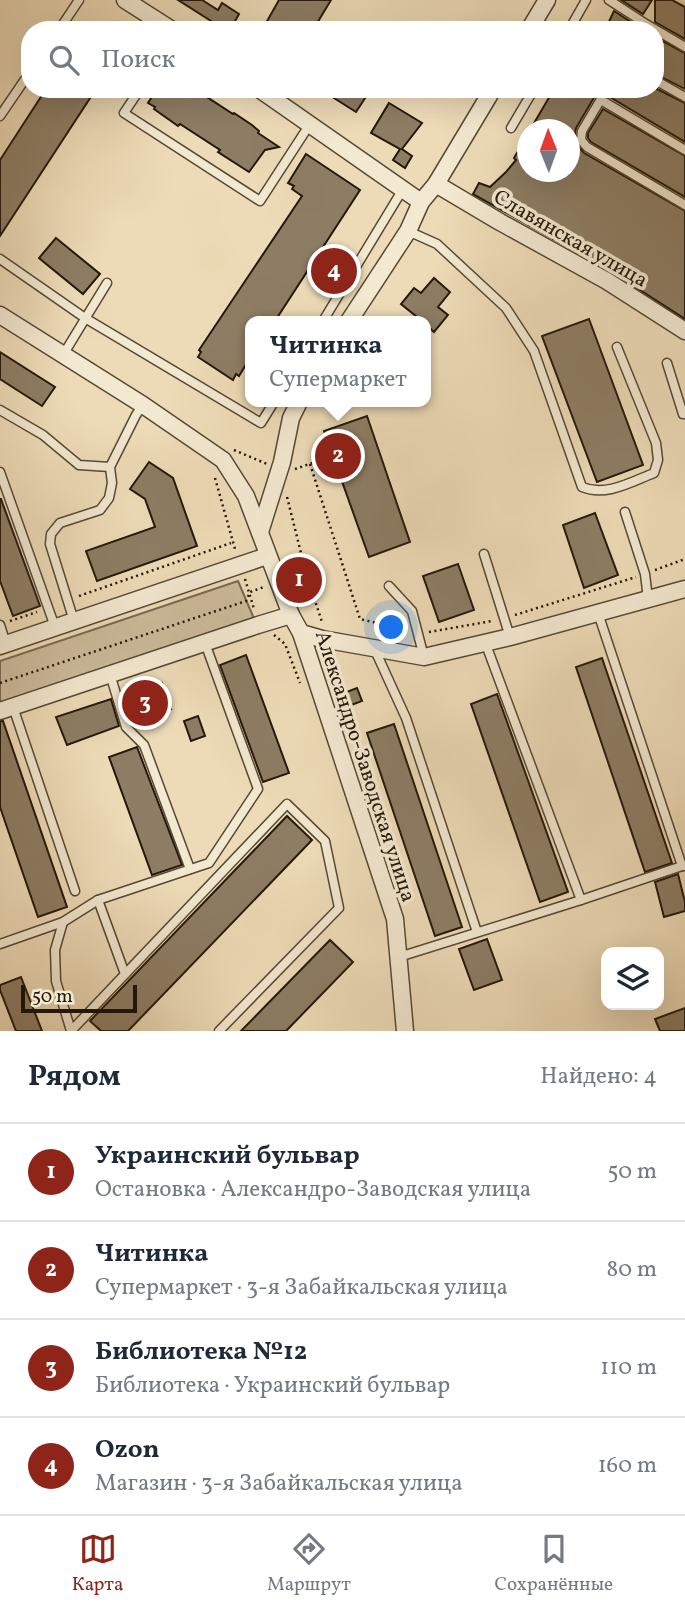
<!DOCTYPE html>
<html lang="ru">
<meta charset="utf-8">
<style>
:root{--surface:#fff;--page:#f6f6f7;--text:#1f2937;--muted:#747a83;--line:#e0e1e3;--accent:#8f2418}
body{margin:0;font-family:Vollkorn,serif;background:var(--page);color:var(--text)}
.controls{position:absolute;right:21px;bottom:21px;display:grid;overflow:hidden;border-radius:14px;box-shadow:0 7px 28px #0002}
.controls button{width:63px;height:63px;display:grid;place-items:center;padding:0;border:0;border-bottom:2px solid var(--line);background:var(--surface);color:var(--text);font:35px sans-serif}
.compass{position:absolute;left:517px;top:119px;width:63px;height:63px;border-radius:50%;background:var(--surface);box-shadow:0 7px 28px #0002;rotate:359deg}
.scale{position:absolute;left:21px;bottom:18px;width:116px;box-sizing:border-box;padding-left:7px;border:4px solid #24180a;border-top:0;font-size:19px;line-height:24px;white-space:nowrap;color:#24180a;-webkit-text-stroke:5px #f3e8d0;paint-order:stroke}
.you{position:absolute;left:392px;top:628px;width:24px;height:24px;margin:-18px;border:5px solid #fff;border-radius:50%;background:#1a73e8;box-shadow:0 0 0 10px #1a73e833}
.badge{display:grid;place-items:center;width:46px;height:46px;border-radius:50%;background:var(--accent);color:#fff;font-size:23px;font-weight:700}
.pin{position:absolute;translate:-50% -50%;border:4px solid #fff;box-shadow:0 2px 7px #0006}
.popup{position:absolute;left:245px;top:316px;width:186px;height:91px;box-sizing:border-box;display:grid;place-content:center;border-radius:14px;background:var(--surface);filter:drop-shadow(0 2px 5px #0005);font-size:23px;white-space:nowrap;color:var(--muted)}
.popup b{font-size:26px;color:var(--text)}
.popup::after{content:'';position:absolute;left:50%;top:100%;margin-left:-14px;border:14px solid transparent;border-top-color:var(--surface)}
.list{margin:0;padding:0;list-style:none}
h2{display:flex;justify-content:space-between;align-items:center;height:91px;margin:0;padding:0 28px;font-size:30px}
h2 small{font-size:23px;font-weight:400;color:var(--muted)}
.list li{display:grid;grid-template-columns:46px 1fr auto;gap:21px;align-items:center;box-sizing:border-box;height:98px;padding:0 28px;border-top:2px solid var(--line)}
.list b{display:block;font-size:26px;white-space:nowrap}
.list p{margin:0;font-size:23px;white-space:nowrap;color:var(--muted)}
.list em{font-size:23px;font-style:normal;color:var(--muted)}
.icon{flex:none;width:38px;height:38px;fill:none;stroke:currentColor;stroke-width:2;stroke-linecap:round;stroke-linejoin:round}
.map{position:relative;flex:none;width:685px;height:1031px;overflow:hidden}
.search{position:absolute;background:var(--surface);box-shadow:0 7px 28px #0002;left:21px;right:21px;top:21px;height:77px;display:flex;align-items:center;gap:18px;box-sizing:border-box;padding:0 24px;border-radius:28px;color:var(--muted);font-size:26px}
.sheet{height:483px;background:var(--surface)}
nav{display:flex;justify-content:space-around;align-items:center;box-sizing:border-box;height:98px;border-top:2px solid var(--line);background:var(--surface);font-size:19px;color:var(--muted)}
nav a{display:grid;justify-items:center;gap:4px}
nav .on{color:var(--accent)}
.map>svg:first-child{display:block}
</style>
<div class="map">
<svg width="685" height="1031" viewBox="0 0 685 1031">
<rect width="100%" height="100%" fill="#eddbb7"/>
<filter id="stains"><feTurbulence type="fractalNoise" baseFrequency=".00286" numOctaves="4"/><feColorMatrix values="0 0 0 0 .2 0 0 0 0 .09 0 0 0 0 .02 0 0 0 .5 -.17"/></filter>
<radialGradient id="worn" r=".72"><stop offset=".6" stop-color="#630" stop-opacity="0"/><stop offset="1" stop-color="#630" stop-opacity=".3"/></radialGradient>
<!-- green -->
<path fill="#cbba9a" stroke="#786952" stroke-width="2" d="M238 581 255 621 0 707V661Z"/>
<!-- building -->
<g fill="#8d7d64" stroke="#24180a" stroke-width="2">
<path d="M178 0H202L218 10 222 3 239 14 230 30H205L211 21Z"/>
<path d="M279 0H331L313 30H262Z"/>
<path d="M621 0H652L643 14Z"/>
<path d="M655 0H672L685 7V39L655 22Z"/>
<path d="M614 11 637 26 634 30H605Z"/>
<path d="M655 37 685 53V89L655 74Z"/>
<path d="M655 88 685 103V142L610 97 613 89H655Z"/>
<path d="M46 89H96L0 236V160Z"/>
<path d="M157 89H198L209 96 207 97 233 114 234 113 252 125 259 131 258 133 279 147 265 150 249 172 218 152 220 150 180 124 178 126 154 109 155 107 148 103Z"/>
<path d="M340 89H371L356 112 334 98Z"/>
<path d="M554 89H599L576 128 574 139 576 144 584 153 685 211V319L612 272 473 194 479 183 490 187 506 172 516 160 514 158 528 134V172H570V130H530Z"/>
<path d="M389 103 422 123 402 149 412 156 405 168 393 160 400 149 371 133Z"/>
<path d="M603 109 685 156V197L591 142 588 138V133Z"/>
<path d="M306 154 360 190 275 321H250V358L239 376 236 374 233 380 198 357 201 352 199 350 302 196 292 189 294 186 288 183Z"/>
<path d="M56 238 100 274 83 294 39 258Z"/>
<path d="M434 278 450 292 438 307 448 315 434 332 425 324V321H422L401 304 414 288 421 293Z"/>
<path d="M589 319 643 465 597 482 542 336Z"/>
<path d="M0 352 55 387 42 406 0 379Z"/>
<path d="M367 416 410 542 369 557 324 431Z"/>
<path d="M149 462 173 478 197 546 97 581 86 551 155 527 145 499 130 489Z"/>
<path d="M0 499H1L40 606 13 616 0 581Z"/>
<path d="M595 513 618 575 584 588 563 525Z"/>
<path d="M458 564 474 610 439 622 423 576Z"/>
<path d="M246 655 289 773 263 782 220 665Z"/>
<path d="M602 658 672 863 645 872 576 667Z"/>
<path d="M162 683 171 709 131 722 123 695Z"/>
<path d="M357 688 362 701 341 709 336 696Z"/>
<path d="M497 694 568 892 540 902 471 704Z"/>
<path d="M111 699 119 726 67 745 56 717Z"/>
<path d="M198 716 205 736 191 741 184 721Z"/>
<path d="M0 721H3L67 907 38 917 0 807Z"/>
<path d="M394 724 462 927 435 936 367 733Z"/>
<path d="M137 747 182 865 152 875 109 757Z"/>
<path d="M287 816 312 840 128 1031H101L90 1021Z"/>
<path d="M678 874 685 902V911L664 917 655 882Z"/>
<path d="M487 939 502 980 474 990 459 949Z"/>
<path d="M330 940 353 962 286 1031H241Z"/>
<path d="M21 977 42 1031H16L0 990V985Z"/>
<path d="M685 1008V1031H660L655 1019Z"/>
</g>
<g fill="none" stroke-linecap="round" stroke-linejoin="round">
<!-- lane casing -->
<g stroke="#564935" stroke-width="11">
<g id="lane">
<path d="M609 0 646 24 685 47"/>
<path d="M59 30 79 0"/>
<path d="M569 30 586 0"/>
<path d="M655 80 685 97"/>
<path d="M140 89 124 113 260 201 310 124"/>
<path d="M607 89 582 131 581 140 587 147 685 205"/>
<path d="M601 100 685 150"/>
<path d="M0 116 30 72"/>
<path d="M511 128 534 89"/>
<path d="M408 231 437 244 506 308 534 351 582 487C606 497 631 482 654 473L658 460 656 443 617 347"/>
<path d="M0 259 85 318 261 423 274 402"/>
<path d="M323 321 403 189"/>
<path d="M63 355 107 283"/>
<path d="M667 363 683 414H685"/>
<path d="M0 410 43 435 79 465 110 467"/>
<path d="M0 472 55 627"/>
<path d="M625 512 645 574 648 599"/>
<path d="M484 554 510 637"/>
<path d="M389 586 412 611 424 657"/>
<path d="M598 613 682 866H685"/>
<path d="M74 621 50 544 51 534 60 523 100 510 109 498 112 483 110 467 136 415 143 405"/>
<path d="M0 625 6 644"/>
<path d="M485 642 581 900"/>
<path d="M374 648 406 718 477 932"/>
<path d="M110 674 126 727 144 745 190 869"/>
<path d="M13 707 75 891"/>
<path d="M98 900 125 974"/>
<path d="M63 922 55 950 56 981 71 1031 287 804 325 841 339 908 219 1031"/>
<path d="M0 944 63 922 98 900 209 863 258 789 205 643"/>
<path d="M399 957 581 900 682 866"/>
</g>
</g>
<!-- street casing -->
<g stroke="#564935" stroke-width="19">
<g id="street">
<path d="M125 0 172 30"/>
<path d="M529 30 547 0"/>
<path d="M259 89 421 202"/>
<path d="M436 184 500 222 607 281 685 331"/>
<path d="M0 315 143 405 223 460 246 496 291 615 301 633 395 919 405 1031"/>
<path d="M349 321 408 231 421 202 436 184 493 89"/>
<path d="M260 532 282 462 291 418 299 402"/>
<path d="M301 633 322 639 424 657 510 637 685 589"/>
<path d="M0 646 267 556"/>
<path d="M0 711 258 625 291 615"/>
</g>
</g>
<!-- path -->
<g stroke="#24180a" stroke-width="2.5" stroke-dasharray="2 3.5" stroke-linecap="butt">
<path d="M234 450 267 464"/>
<path d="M310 464 360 619 406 630"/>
<path d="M295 469 333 456"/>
<path d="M215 478 235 549"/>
<path d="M287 497 306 573 322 622"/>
<path d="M655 570 685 559"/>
<path d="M293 577 306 573"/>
<path d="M245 579 254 609"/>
<path d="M79 596 231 543"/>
<path d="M515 615 636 577"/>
<path d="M10 621 37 612"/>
<path d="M429 632 492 621"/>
<path d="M274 635 285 644 300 683"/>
<path d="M0 683 246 601 250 592 264 587"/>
</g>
<!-- lane -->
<use href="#lane" stroke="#f3e8d0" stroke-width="8"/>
<!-- street -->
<use href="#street" stroke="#f3e8d0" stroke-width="16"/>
</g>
<g text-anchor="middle" stroke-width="7" stroke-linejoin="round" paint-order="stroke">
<!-- street labels -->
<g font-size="21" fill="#24180a" stroke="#f3e8d0">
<text transform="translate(571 238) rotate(30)" y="7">Славянская улица</text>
<text transform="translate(366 766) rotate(72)" y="7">Александро-Заводская улица</text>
</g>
</g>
<rect width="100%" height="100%" filter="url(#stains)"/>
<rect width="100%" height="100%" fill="url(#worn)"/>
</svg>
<div class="controls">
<button><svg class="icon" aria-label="layers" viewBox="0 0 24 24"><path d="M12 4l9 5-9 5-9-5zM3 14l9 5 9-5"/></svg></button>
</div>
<svg class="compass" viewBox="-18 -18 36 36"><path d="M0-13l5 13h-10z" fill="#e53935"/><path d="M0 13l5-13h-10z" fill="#747a83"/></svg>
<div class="scale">50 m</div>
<div class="you"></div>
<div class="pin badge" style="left:299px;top:580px">1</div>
<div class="pin badge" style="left:338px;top:456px">2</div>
<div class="popup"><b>Читинка</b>Супермаркет</div>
<div class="pin badge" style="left:145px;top:703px">3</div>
<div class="pin badge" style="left:334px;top:271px">4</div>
<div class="search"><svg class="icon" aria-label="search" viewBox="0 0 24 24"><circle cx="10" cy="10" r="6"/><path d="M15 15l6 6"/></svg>Поиск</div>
</div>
<section class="sheet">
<h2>Рядом<small>Найдено: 4</small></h2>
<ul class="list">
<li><span class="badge">1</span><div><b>Украинский бульвар</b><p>Остановка · Александро-Заводская улица</p></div><em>50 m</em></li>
<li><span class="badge">2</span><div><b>Читинка</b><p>Супермаркет · 3-я Забайкальская улица</p></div><em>80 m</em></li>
<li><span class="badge">3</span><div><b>Библиотека №12</b><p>Библиотека · Украинский бульвар</p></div><em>110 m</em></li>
<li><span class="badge">4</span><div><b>Ozon</b><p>Магазин · 3-я Забайкальская улица</p></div><em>160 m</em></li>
</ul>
</section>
<nav>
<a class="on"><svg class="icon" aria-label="map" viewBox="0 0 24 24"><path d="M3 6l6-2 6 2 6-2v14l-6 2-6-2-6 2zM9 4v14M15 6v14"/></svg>Карта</a>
<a><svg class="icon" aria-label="directions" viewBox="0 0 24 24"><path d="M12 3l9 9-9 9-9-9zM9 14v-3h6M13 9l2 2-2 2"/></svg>Маршрут</a>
<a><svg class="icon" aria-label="saved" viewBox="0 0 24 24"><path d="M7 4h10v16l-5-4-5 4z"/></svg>Сохранённые</a>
</nav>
